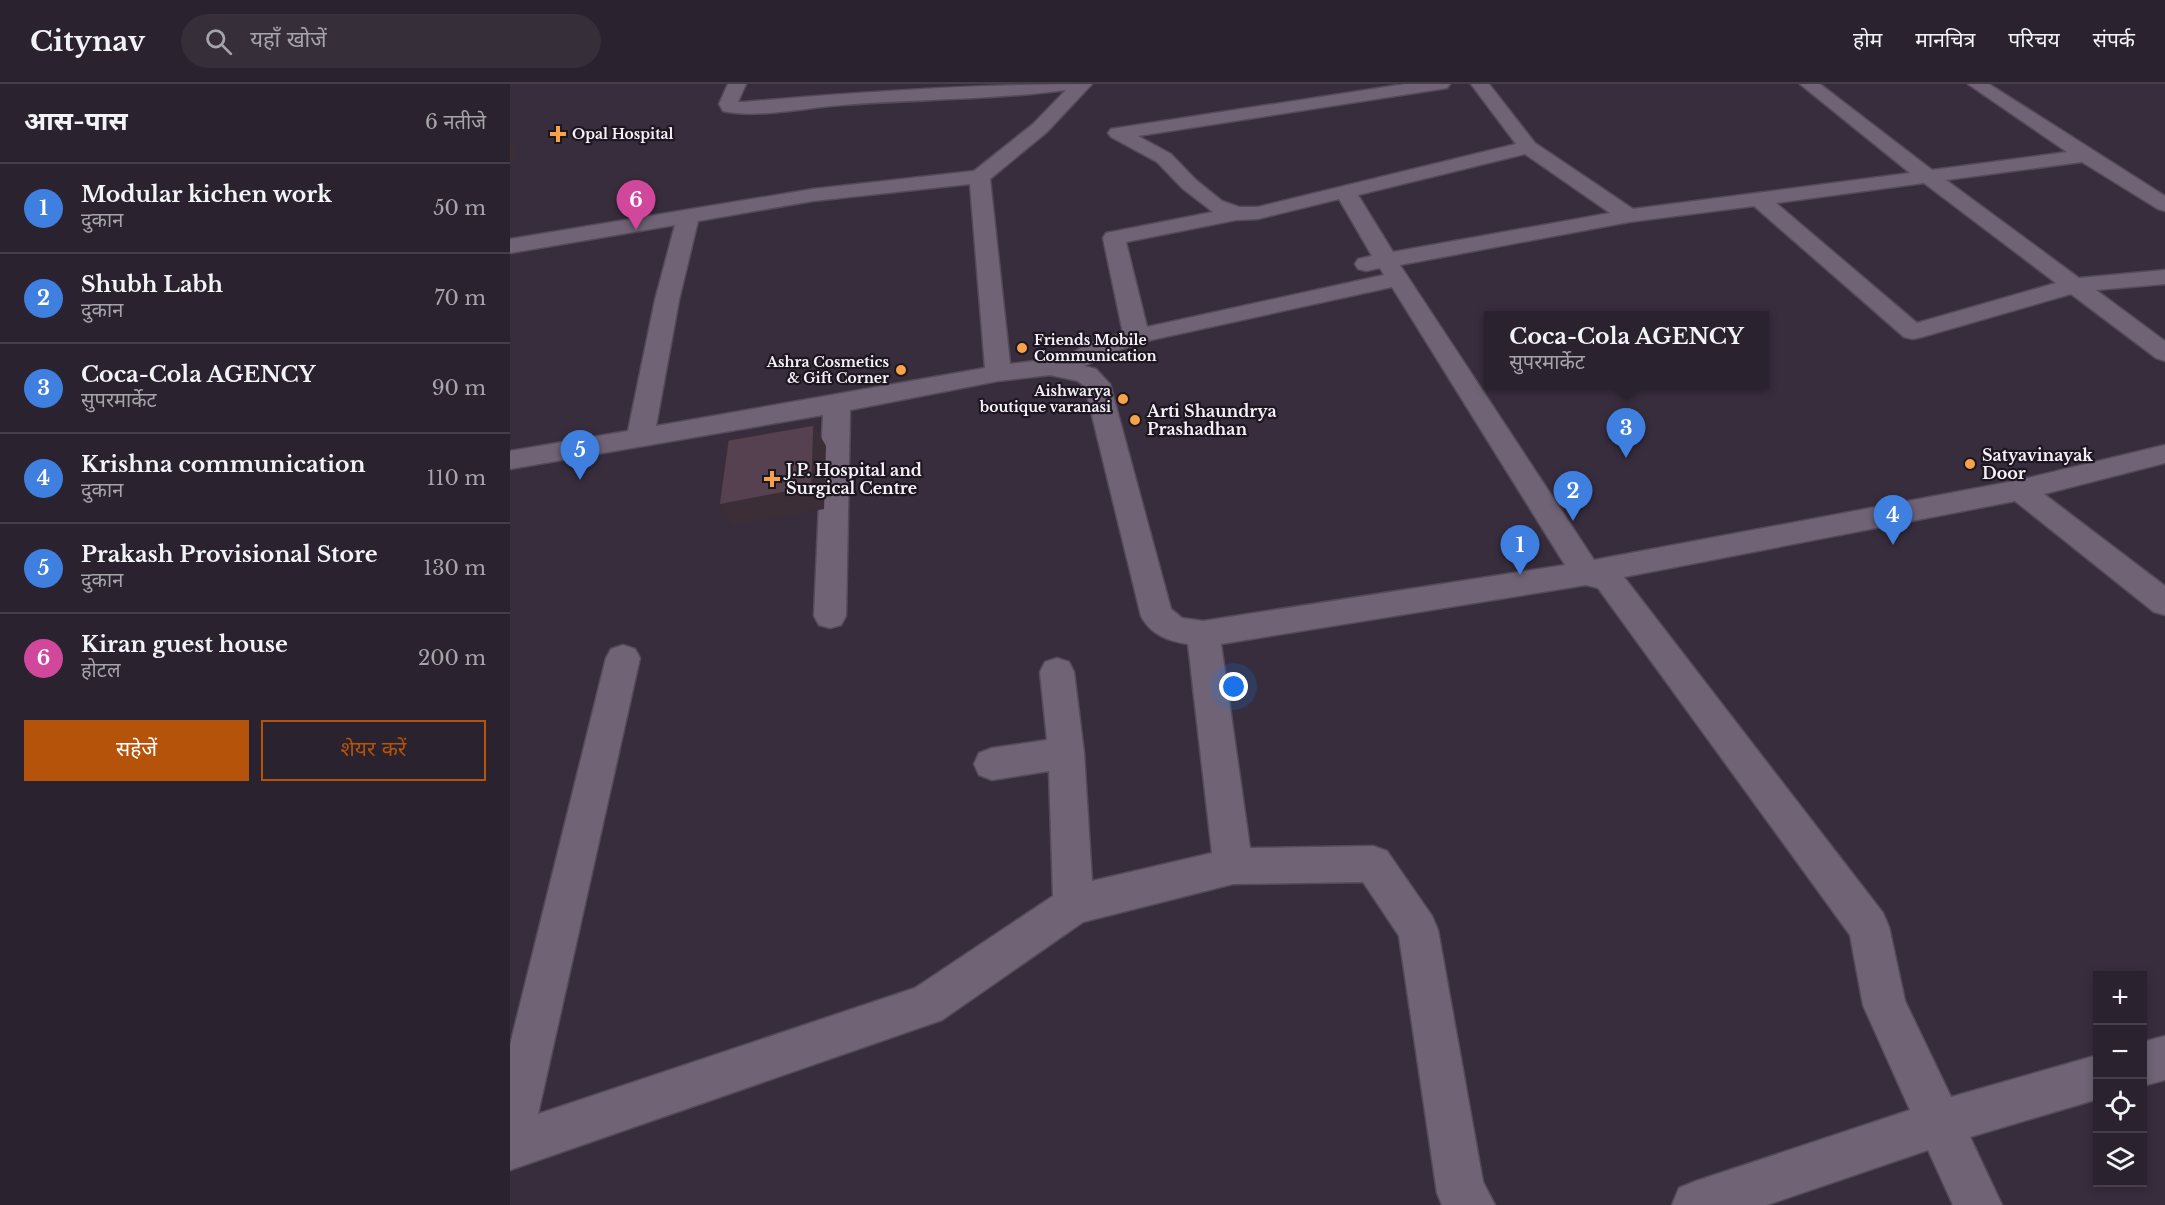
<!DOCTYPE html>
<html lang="hi">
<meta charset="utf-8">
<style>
:root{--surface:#2a222e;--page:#362f3a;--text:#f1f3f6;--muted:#a5a4aa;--line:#463f4a;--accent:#b45309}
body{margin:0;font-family:"Libre Baskerville","Noto Sans Devanagari",serif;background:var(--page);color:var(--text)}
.controls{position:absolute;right:18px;bottom:18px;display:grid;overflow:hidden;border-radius:0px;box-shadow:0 3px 9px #0003}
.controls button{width:54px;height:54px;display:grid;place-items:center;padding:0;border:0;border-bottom:2px solid var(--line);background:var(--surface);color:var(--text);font:30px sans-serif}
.you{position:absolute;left:724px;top:603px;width:21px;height:21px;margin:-15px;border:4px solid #fff;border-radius:50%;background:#1a73e8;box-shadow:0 0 0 9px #1a73e833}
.badge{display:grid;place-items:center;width:39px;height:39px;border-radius:50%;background:var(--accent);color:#fff;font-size:20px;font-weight:700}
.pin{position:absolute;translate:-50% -50px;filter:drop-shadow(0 2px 3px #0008)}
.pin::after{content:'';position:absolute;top:32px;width:21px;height:18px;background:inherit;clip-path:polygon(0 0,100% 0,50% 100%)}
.popup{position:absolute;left:974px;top:227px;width:285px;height:78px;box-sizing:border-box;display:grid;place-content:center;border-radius:0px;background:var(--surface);filter:drop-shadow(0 2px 4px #0005);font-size:20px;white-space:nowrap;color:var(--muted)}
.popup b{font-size:22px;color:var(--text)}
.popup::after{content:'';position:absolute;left:50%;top:100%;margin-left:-12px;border:12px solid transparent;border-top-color:var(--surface)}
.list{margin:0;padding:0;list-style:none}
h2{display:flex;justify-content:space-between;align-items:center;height:78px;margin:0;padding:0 24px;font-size:26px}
h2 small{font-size:20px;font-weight:400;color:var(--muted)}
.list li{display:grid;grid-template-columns:39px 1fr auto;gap:18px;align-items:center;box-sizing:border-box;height:90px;padding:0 24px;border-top:2px solid var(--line)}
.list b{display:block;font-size:22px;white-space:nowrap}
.list p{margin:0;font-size:20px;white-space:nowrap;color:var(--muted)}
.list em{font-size:20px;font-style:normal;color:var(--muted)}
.actions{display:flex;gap:12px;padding:18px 24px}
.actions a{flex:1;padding:14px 0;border:2px solid var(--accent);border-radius:0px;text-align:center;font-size:21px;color:var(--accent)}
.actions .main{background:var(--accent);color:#fff}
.icon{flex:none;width:33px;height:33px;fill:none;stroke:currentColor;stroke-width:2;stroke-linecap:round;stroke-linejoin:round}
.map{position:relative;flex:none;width:1655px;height:1121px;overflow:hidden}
header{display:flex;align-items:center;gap:36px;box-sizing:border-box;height:84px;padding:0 30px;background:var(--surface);border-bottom:2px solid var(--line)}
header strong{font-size:28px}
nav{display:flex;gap:33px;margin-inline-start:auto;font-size:21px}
.search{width:420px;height:54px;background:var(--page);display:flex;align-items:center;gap:15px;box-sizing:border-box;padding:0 21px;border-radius:33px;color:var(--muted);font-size:22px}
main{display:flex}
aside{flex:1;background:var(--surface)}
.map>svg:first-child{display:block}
</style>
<header>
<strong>Citynav</strong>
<div class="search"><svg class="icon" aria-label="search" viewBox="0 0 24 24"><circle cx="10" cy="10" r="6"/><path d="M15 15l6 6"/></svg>यहाँ खोजें</div>
<nav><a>होम</a><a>मानचित्र</a><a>परिचय</a><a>संपर्क</a></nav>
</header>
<main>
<aside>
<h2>आस-पास<small>6 नतीजे</small></h2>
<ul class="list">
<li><span class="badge" style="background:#3f7fe0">1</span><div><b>Modular kichen work</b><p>दुकान</p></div><em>50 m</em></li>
<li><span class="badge" style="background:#3f7fe0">2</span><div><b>Shubh Labh</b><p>दुकान</p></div><em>70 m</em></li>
<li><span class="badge" style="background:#3f7fe0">3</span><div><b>Coca-Cola AGENCY</b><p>सुपरमार्केट</p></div><em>90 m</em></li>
<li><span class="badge" style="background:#3f7fe0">4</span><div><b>Krishna communication</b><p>दुकान</p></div><em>110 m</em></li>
<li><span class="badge" style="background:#3f7fe0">5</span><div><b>Prakash Provisional Store</b><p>दुकान</p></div><em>130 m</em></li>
<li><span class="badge" style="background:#d1479c">6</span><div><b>Kiran guest house</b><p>होटल</p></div><em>200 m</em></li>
</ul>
<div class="actions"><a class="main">सहेजें</a><a>शेयर करें</a></div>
</aside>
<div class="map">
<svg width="1655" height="1121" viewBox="0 0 1655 1121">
<rect width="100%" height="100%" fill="#382d3d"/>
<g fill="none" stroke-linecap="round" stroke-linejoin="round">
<!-- minor casing -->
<g stroke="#544a58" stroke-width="3">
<g id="minor">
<path d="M218 0H236L228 18H234C349 8 466 0 582 0L537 48 480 95 500 280 540 275 548 277 574 262 613 249 593 154 596 149 703 128 672 104 647 78 601 53 598 49 601 45 895 0H940L937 4 931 5 628 52 661 70 686 96 712 117 729 123H748L1006 60 961 0H979L1025 59 1123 125 1400 89 1290 0H1310L1422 86 1557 68 1458 0H1479L1655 112V127L1648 125 1572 78 1436 96 1569 194 1655 186V200L1586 206 1655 257V277L1646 274 1561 210 1412 253 1403 255 1394 253 1244 122 1119 138 890 181 1084 476 1510 396 1655 361V379L1534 410 1655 502V531L1644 528 1505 417 1114 493 1373 829 1379 843 1395 917 1441 1013 1588 971V1015L1460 1053 1492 1121H1443L1418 1066 1257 1121H1162L1169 1104 1186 1097 1400 1026 1353 921 1340 851 1088 504 1076 501 711 560 740 764 863 762 877 767 922 832 928 846 973 1098 985 1121H932L927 1109 889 852 853 798 723 800 573 838 432 936 0 1086V961L96 574 101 565 113 561 125 565 130 574 28 1030 405 904 543 812 539 687 482 696 469 691 464 680 469 669 482 664 537 656 530 588 535 578 547 574 559 578 564 588 574 669 582 797 702 769 678 560C658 557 641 551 631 532L575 303 568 297 540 291 488 297 340 326 336 532 331 541 320 544 309 541 304 532 313 331 0 385V367L118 347 145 216 165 141 0 169V155L303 105 464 87 523 40 556 6C482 16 407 15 332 21 299 23 245 35 213 27L209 20ZM1015 70 1100 129 883 168 848 111ZM1414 99 1546 199 1407 239 1266 119ZM460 100 475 284 146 342 169 216 188 137 303 117ZM829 115 862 172 848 175 845 180 848 185 856 187 870 184 874 191 637 243 616 158 726 136 748 135ZM882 203 1055 481 693 537 672 534 661 525 600 300 586 285 574 282 609 266 641 256Z"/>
<path d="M1655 952V996L1632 1002V958Z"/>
</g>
</g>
<!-- minor -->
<use href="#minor" fill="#706376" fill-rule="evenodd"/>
</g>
<!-- shaded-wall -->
<g fill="#3c2e37">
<path d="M0 56 8 68 0 85Z"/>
<path d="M304 341 316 362 314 425 223 442 209 421Z"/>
</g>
<!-- building -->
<path fill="#55414f" stroke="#3c2e37" stroke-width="1.5" d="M304 341 302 403 209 421 218 356Z"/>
<!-- markers -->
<g fill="#f6a248" stroke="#1d171f" stroke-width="2">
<path d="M45 41h6v6h6v6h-6v6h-6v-6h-6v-6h6z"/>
<circle cx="512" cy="264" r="6"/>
<circle cx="391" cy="286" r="6"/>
<circle cx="613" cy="315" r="6"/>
<circle cx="625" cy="336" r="6"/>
<circle cx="1460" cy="380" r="6"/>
<path d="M259 386h6v6h6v6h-6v6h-6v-6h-6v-6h6z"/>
</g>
<g text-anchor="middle" stroke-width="4.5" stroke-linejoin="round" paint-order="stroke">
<!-- far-poi labels -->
<g font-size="14" font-weight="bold" fill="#f7f0fb" stroke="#1d171f" text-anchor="start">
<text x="62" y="55">Opal Hospital</text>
<text x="524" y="261">Friends Mobile<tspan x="524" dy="16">Communication</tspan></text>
<text x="379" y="283" text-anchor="end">Ashra Cosmetics<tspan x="379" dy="16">&amp; Gift Corner</tspan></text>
<text x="601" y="312" text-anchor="end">Aishwarya<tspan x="601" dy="16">boutique varanasi</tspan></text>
</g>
<!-- poi labels -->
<g font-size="16" font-weight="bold" fill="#f7f0fb" stroke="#1d171f" text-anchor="start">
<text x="637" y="333">Arti Shaundrya<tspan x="637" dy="18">Prashadhan</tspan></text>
<text x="1472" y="377">Satyavinayak<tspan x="1472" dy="18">Door</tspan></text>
<text x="276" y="392">J.P. Hospital and<tspan x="276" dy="18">Surgical Centre</tspan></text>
</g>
</g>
</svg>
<div class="controls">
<button>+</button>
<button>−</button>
<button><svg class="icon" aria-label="locate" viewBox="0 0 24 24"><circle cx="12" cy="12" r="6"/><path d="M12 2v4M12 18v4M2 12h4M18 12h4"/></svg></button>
<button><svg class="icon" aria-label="layers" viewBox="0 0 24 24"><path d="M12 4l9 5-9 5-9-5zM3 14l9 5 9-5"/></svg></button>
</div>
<div class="you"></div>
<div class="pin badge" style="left:1010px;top:491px;background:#3f7fe0">1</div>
<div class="pin badge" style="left:1063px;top:437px;background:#3f7fe0">2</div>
<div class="pin badge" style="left:1116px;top:374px;background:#3f7fe0">3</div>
<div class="popup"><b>Coca-Cola AGENCY</b>सुपरमार्केट</div>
<div class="pin badge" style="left:1383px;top:461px;background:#3f7fe0">4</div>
<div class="pin badge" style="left:70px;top:396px;background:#3f7fe0">5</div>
<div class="pin badge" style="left:126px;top:146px;background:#d1479c">6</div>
</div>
</main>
